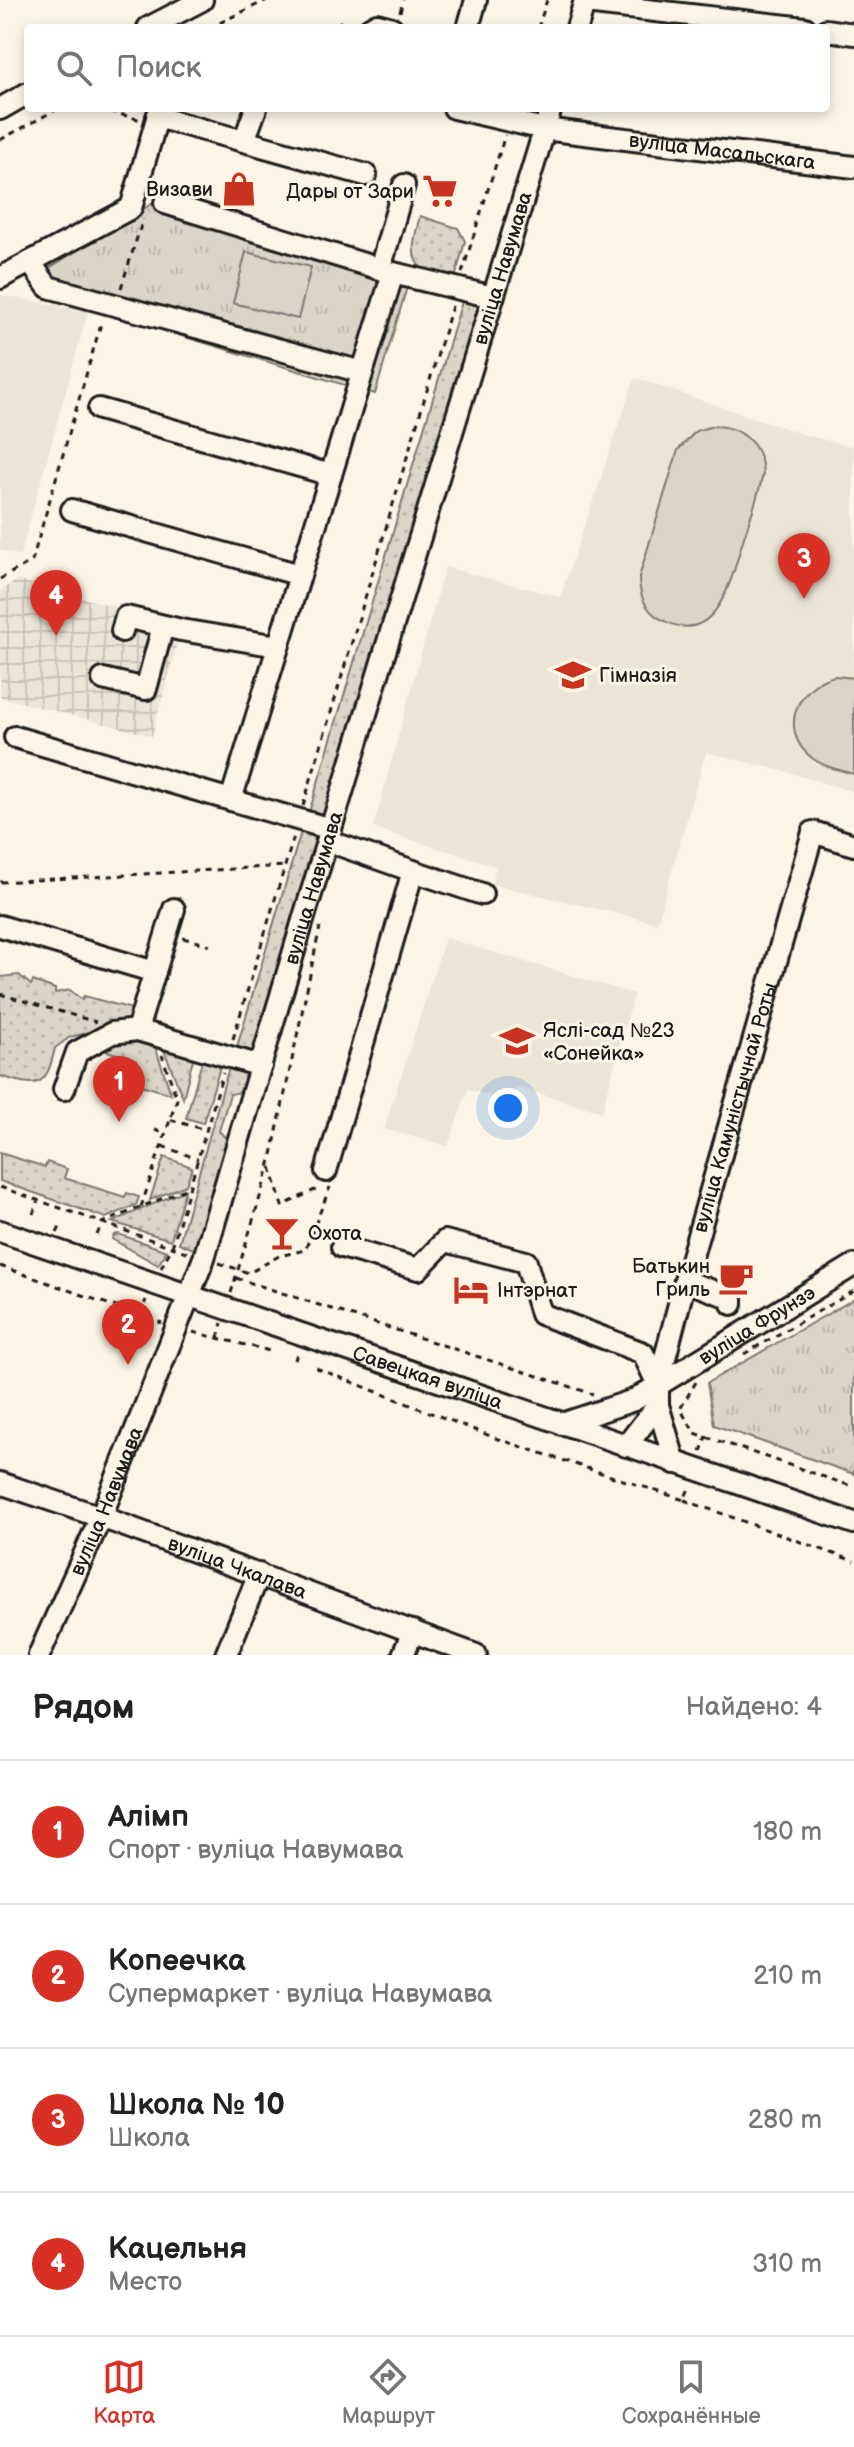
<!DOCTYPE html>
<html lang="ru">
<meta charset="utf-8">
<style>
:root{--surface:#fff;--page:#f6f6f6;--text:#222;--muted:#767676;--line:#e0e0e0;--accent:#d93025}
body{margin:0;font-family:"Balsamiq Sans",sans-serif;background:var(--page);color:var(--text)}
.you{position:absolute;left:508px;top:1108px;width:28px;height:28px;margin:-20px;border:6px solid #fff;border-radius:50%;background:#1a73e8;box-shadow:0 0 0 12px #1a73e833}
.badge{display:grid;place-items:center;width:52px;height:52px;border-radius:50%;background:var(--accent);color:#fff;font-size:26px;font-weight:700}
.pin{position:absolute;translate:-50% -66px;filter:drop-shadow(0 2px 4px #0008)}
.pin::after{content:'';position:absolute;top:42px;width:28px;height:24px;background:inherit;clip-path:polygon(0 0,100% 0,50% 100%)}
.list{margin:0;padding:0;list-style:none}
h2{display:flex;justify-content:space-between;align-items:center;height:104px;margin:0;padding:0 32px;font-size:34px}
h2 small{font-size:26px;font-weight:400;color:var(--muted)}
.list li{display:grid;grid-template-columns:52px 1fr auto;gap:24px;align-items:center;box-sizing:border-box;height:144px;padding:0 32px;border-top:2px solid var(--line)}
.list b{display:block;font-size:30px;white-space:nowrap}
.list p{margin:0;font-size:26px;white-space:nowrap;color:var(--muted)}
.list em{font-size:26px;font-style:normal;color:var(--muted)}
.icon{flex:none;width:44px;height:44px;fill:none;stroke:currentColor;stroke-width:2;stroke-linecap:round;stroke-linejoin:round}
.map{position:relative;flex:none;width:854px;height:1655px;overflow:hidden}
.search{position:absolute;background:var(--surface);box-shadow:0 4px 12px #0003;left:24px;right:24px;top:24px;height:88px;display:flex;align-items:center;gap:20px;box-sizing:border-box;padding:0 28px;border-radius:8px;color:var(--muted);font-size:30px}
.sheet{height:680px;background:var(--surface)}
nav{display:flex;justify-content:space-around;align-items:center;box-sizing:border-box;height:112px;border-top:2px solid var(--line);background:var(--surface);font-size:22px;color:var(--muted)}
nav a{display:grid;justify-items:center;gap:4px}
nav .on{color:var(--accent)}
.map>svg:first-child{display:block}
</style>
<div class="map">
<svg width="854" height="1655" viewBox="0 0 854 1655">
<defs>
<pattern id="industrial-grid" width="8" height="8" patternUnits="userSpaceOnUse" patternTransform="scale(2)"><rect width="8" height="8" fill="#ebe5d6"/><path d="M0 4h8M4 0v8" fill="none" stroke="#c9c4b7"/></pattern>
<pattern id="grass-dots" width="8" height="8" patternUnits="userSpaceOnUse" patternTransform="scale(2)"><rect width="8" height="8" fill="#dbd5c8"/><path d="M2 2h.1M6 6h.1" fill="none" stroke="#bbb6ab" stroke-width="1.8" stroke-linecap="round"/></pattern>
<pattern id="park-tufts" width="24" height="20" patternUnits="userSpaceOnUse" patternTransform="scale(2)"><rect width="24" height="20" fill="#dbd5c8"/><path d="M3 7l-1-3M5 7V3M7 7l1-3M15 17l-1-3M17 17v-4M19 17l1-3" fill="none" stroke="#bbb6ab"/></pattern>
</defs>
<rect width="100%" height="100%" fill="#fcf5e5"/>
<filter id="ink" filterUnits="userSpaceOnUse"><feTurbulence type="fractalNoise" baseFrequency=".0125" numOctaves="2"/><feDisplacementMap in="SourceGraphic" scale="16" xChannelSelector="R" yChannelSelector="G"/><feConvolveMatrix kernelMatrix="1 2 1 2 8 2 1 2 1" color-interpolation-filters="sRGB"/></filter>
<g filter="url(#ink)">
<!-- built -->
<g fill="#ebe5d6">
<path d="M0 295 88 311 20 556 0 550Z"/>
<path d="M635 378 805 435 854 447V792L787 772 706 752 657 923 492 884 496 866 373 828 445 567 560 597Z"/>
<path d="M445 938 634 994 602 1112 516 1087 510 1101 468 1089 448 1146 384 1129Z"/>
</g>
<!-- industrial -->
<path fill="url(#industrial-grid)" d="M17 580 182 625 152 736 0 697V591Z"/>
<!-- grass -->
<g fill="url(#grass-dots)" stroke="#7c7872" stroke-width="2">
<path d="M420 216 458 228 465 241 454 282C410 270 408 259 420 216Z"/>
<path d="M463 298 483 304 326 822 308 816Z"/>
<path d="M301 832 312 835 317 842 255 1048 248 1055 236 1050Z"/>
<path d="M0 971 1 977 19 975 31 985 33 981 55 989V993L70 990 82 1000 84 996 132 1009 131 1017 127 1024 70 1037 55 1048C46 1088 39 1088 0 1076Z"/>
<path d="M119 1037 153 1040 171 1094 131 1082 137 1061 104 1050Z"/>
<path d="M161 1042 191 1054 193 1059 183 1098Z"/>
<path d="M204 1054 223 1057 203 1123 186 1118Z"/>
<path d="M231 1060 248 1071 246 1091 230 1094 219 1131 232 1145 200 1252 179 1243Z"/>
<path d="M0 1153 45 1167 47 1162 67 1169 64 1178 125 1197 127 1193 139 1197 136 1205 106 1218 0 1181Z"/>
<path d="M164 1157 192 1167 186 1185 150 1200Z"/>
<path d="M185 1190 171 1240 112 1222Z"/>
<path d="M118 1234 124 1236 167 1251 158 1265 112 1239 114 1235Z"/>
</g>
<!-- park -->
<g fill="url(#park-tufts)" stroke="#7c7872" stroke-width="2">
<path d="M164 196 413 267 375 394 55 298 43 272Z"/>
<path d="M854 1299V1474L714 1425 707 1383Z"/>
</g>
<!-- pitch -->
<g fill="#dbd5c8" stroke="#7c7872" stroke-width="2">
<path d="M246 252 311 267 298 319 233 303Z"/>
<path d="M713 426C742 426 762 445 763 474 758 497 750 519 743 540 732 577 717 651 661 619 645 611 639 594 639 577L678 450 696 431Z"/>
<path d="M835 676 854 678V774C840 770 824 767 812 758 777 731 797 684 835 676Z"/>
</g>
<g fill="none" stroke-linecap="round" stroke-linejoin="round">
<!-- minor casing -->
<g stroke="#1c1c1c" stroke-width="26">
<g id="minor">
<path d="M585 3 805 28"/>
<path d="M148 28 202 0"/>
<path d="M370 28 377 24 392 28"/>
<path d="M468 28 476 0"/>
<path d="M577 28 585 0"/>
<path d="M826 30 854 34"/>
<path id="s1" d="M454 108 544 129 854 167"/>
<path d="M0 109 28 93"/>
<path d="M157 117 366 175"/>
<path d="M244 141 256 108"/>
<path d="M165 203 393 273"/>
<path d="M30 262 48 287 362 372"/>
<path d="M380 269 404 185"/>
<path d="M0 278 131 208 160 108"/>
<path d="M99 409 331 475"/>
<path d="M72 510 300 575"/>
<path d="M122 631 126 617 181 630 278 646"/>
<path d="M103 679 146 689 163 626"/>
<path d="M15 737 231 800"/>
<path d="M331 829 231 800 393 273 493 297"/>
<path d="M413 871 482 894"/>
<path d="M0 926 155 972"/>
<path d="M137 1030 174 909"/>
<path d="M64 1089 77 1052 112 1033 137 1030 261 1066"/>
<path d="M326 1171 413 871 328 841"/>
<path id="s2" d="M0 1231 854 1523"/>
<path d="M342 1247 418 1269 445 1241 526 1262 541 1314 643 1353 658 1385"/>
<path d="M685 1281 732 1298V1304"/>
<path d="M658 1405 675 1463"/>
<path id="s3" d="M562 1424 634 1400 854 1265"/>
<path id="s4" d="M626 1446 658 1405V1385L685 1281 813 832 854 845"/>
<path id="s5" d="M0 1483 101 1517 476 1655"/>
<path id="s6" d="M39 1655 101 1517 204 1258 304 917 551 108"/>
<path d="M226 1655 259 1574"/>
<path d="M403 1655 413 1631"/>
</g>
</g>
<!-- path -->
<g stroke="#1c1c1c" stroke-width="3" stroke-dasharray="6 6" stroke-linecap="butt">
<path d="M400 12 403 0"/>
<path d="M339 21 343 28"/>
<path d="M209 28 267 0"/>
<path d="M538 28 547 0"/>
<path d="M98 108 141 120"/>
<path d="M0 140 59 108"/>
<path d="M462 273 505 135"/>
<path d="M121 288 143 219"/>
<path d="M0 579 32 561 102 320"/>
<path d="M303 806 453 303"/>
<path d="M0 882 286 866"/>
<path d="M183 938 210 945"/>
<path d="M0 994 96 1022"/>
<path d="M233 1039 294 836"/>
<path d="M171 1120 206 1130"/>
<path d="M155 1130 165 1134"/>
<path d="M162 1146 198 1159"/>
<path d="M271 1167 282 1206 321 1187"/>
<path d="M0 1187 189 1253"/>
<path d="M141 1207 177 1099 162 1055"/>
<path d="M33 1214 38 1201"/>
<path d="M57 1233 62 1223"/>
<path d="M97 1235 102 1223 190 1187"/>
<path d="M219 1263 249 1273 279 1256 305 1250 330 1187"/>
<path d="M0 1266 162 1323"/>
<path d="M161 1268 172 1247 223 1073"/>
<path d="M236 1278 593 1394"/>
<path d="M231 1293 270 1164 320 927"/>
<path d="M140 1315 146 1300"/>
<path d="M193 1332 270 1351"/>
<path d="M218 1338 222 1323"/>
<path d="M744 1354 854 1291"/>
<path d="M295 1360 298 1350"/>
<path d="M316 1368 498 1439 684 1500 690 1486"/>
<path d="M696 1382 680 1409 695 1433 854 1487"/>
<path d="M701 1452 706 1436"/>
<path d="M684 1500 854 1561"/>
</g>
<!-- minor -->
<use href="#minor" stroke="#fcf5e5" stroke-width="20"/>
</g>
</g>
<!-- icons -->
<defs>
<g id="shop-bare" transform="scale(2.76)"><path d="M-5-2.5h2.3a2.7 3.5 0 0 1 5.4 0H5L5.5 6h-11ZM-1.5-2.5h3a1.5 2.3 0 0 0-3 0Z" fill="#c8321e" stroke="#fcf5e5" stroke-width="2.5" paint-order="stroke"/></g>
<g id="supermarket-bare" transform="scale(2.76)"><path d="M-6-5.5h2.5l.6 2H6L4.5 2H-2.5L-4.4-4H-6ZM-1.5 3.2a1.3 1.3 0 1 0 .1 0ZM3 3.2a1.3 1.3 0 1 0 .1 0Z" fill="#c8321e" stroke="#fcf5e5" stroke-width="2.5" paint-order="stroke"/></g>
<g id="school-bare" transform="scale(2.76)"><path d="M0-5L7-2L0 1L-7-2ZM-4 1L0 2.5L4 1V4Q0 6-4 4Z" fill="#c8321e" stroke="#fcf5e5" stroke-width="2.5" paint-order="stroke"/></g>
<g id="bar-bare" transform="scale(2.76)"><path d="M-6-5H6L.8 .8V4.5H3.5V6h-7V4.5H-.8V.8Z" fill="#c8321e" stroke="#fcf5e5" stroke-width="2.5" paint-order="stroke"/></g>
<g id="cafe-bare" transform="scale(2.76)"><path d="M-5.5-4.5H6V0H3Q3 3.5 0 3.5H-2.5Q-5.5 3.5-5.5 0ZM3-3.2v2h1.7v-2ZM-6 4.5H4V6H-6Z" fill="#c8321e" stroke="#fcf5e5" stroke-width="2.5" paint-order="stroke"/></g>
<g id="hotel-bare" transform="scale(2.76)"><path d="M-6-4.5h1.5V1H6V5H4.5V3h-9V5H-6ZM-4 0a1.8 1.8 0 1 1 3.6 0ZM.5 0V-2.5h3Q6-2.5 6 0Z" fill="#c8321e" stroke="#fcf5e5" stroke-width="2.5" paint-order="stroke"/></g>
</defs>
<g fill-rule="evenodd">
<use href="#shop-bare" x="239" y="189"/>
<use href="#supermarket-bare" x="440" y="191"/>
<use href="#school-bare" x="573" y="675"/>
<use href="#school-bare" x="517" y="1041"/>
<use href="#bar-bare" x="282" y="1233"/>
<use href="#cafe-bare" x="736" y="1278"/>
<use href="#hotel-bare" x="471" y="1290"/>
</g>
<g text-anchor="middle" stroke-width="6" stroke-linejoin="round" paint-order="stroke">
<!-- street labels -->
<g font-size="20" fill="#1c1c1c" stroke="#fcf5e5">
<text dy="7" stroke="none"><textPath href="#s1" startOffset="272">вуліца Масальскага</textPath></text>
<text dy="7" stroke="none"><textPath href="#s6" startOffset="1464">вуліца Навумава</textPath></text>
<text dy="7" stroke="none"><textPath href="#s6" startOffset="816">вуліца Навумава</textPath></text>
<text dy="7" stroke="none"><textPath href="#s4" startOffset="360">вуліца Камуністычнай Роты</textPath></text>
<text dy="7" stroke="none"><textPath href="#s3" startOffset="220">вуліца Фрунзэ</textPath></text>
<text dy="7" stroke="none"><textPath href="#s2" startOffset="452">Савецкая вуліца</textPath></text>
<text dy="7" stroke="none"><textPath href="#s6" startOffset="168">вуліца Навумава</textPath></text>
<text dy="7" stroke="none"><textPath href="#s5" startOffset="252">вуліца Чкалава</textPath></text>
</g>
<!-- poi labels -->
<g font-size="20" fill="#1c1c1c" stroke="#fcf5e5" text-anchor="start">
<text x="213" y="196" text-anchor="end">Визави</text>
<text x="414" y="198" text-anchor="end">Дары от Зари</text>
<text x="599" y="682">Гімназія</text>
<text x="543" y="1037">Яслі-сад №23<tspan x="543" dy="23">«Сонейка»</tspan></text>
<text x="308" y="1240">Охота</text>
<text x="710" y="1273" text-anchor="end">Батькин<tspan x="710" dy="23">Гриль</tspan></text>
<text x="497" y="1297">Інтэрнат</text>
</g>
</g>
</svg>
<div class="you"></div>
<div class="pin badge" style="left:119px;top:1122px">1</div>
<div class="pin badge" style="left:128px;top:1365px">2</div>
<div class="pin badge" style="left:804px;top:599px">3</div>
<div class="pin badge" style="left:56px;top:636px">4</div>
<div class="search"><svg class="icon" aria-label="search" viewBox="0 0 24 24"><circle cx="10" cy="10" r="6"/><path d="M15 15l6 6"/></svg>Поиск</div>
</div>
<section class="sheet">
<h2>Рядом<small>Найдено: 4</small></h2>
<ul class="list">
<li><span class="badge">1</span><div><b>Алімп</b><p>Спорт · вуліца Навумава</p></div><em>180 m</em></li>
<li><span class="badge">2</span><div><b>Копеечка</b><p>Супермаркет · вуліца Навумава</p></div><em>210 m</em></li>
<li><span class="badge">3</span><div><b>Школа № 10</b><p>Школа</p></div><em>280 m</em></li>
<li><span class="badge">4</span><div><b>Кацельня</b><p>Место</p></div><em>310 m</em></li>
</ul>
</section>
<nav>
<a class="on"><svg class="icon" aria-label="map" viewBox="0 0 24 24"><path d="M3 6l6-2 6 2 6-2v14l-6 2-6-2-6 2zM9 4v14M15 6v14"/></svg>Карта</a>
<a><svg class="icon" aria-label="directions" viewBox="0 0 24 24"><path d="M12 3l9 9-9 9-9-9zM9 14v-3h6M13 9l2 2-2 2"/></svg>Маршрут</a>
<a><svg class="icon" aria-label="saved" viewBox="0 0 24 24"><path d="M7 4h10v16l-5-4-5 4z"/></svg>Сохранённые</a>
</nav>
